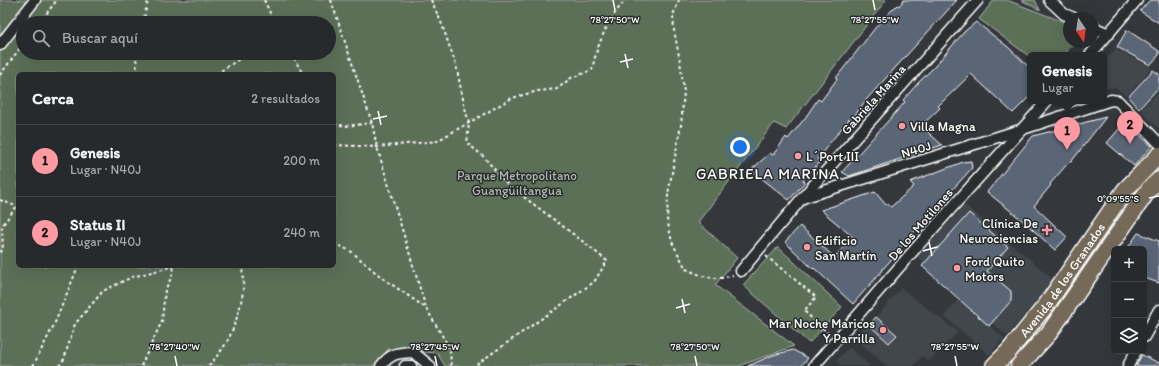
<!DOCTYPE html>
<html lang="es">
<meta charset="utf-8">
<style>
:root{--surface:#272a2d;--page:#333639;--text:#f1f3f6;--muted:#a4a7aa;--line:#434649;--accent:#ff9aa2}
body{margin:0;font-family:Itim,sans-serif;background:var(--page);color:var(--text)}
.controls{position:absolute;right:12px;bottom:12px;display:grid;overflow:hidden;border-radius:6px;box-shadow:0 4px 16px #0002}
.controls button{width:36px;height:36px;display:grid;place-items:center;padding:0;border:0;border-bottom:1px solid var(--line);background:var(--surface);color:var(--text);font:20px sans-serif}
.compass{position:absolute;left:1063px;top:12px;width:36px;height:36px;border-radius:50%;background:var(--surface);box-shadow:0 4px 16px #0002;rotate:167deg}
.you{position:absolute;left:740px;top:147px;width:14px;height:14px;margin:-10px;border:3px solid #fff;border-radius:50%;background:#1a73e8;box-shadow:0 0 0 6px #1a73e833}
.badge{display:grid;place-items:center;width:26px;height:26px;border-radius:50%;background:var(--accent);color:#111;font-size:13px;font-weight:700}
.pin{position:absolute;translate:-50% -33px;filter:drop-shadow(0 1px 2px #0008)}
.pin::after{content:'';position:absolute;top:21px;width:14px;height:12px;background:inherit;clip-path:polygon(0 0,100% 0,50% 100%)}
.popup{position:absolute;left:1027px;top:52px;width:80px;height:52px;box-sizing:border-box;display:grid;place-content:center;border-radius:6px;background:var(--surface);filter:drop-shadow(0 1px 3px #0005);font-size:13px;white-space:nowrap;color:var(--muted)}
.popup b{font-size:15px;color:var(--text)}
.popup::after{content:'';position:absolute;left:50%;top:100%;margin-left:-8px;border:8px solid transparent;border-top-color:var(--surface)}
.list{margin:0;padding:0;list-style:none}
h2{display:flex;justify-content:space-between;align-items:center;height:52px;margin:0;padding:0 16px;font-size:17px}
h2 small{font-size:13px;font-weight:400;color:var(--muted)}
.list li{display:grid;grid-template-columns:26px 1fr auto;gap:12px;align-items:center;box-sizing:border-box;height:72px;padding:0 16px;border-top:1px solid var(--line)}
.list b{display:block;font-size:15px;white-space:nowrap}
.list p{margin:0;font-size:13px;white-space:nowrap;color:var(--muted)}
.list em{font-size:13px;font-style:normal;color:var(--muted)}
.icon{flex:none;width:22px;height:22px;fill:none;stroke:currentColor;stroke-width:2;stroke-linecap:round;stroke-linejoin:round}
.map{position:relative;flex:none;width:1159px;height:366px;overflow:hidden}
.search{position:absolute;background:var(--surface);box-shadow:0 4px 16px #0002;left:16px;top:16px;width:320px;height:44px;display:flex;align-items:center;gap:10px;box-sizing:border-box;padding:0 14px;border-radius:22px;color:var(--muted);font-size:15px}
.panel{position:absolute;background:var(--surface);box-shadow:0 4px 16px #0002;left:16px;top:72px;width:320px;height:196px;border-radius:6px}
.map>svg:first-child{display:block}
</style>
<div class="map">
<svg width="1159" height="366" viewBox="0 0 1159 366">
<rect width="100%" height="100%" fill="#34383c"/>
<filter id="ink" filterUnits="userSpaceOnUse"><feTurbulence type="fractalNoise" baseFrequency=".025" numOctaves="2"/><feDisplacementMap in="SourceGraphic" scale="8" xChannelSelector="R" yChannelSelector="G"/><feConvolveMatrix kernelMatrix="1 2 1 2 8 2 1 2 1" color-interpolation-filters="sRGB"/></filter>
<g filter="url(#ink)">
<!-- built -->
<g fill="#3f464d">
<path d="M1116 49 1152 68 1127 96 1114 87 1104 90V60Z"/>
<path d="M1159 91V129L1140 111Z"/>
<path d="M965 205 1054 280 1007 336 917 257Z"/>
<path d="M901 288 958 332 929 361 922 356 914 366H887L854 338 867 324 889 343 896 335 876 317Z"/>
<path d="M959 299 1004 338 989 355 944 316Z"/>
<path d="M849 347 870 366H842L836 361Z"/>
</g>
<!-- green -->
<g fill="#5c6f59" stroke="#aeb7ac" fill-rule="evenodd">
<path d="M0 0H886L786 129 774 123 698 222 737 258 715 285 794 346 739 366H445L437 353 388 349 377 366H0ZM23 23H329V53H23ZM18 74H334V266H18Z"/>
<path d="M994 0H1007L1069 24V42H1075L1064 55H1030V57L979 19Z"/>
<path d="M1021 0H1035L1040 10Z"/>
<path d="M778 247 842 307 809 343 743 285Z"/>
</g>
<!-- building -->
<g fill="#5a6576" stroke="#fff">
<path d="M904 0H957L865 101 851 121 849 119 817 159 820 162 803 180 805 182 789 200 751 170 770 153 773 155 786 137 788 139 805 118 818 99 821 101 837 79 836 78 879 23 897 5 899 6Z"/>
<path d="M1150 0H1159V23L1140 11Z"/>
<path d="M976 22 1008 47 1030 68V96L1013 113 971 74 938 106 940 108 921 126 942 145 849 176 842 172 905 102 903 100 919 82 935 66 964 32Z"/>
<path d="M1127 30 1159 51V55L1150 65 1117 47Z"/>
<path d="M1153 70 1159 74V87L1139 109 1128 97Z"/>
<path d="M1106 117 1071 162H1069L1050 184 1051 185 1034 206 1067 237 1055 250 1022 220 987 192 1033 136Z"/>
<path d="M1125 122 1152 146 1134 166 1107 143Z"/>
<path d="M971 161 972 168 898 250 899 251 882 270H883L853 304 814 268 813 269 785 242 800 226 833 256H835L854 238 821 210 875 192 886 205 887 203 891 207 914 186 910 182 963 162Z"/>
<path d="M969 213 1008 247 987 271 1011 291V301L989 326 922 266Z"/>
<path d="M1138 233 1159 241V283L1144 278V249H1127Z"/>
<path d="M876 317 897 335 889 343 869 325Z"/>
<path d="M793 350 808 358 801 366H748L773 355Z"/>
<path d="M1142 355 1159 363V366H1136Z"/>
</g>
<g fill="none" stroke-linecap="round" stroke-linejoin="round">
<!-- minor casing -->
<g stroke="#fff" stroke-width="13">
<g id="minor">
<path d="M1049 0 1064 14 1074 18"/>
<path d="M1093 27 1109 34"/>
<path d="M0 45 35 0"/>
<path d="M1090 55 1137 0"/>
<path d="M802 198 1020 130 1111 100 1118 101 1159 143"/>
<path d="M741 271 802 198 978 0"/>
<path d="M1144 337 1159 310"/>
<path d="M381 366C391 353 397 353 413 352L430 366"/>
<path d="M405 366H411"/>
<path d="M814 366 907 258 1047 101"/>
<path d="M1128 366 1136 351"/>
</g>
</g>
<!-- primary casing -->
<g stroke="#fff" stroke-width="19">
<g id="primary">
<path id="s1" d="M994 366 1009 351 1047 304 1125 190 1159 155"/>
<path d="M1019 366 1049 333 1149 189 1159 180"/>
</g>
</g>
<!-- path -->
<g stroke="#fff" stroke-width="2" stroke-dasharray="3 3" stroke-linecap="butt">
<path d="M264 0 271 15V23"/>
<path d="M331 0 372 123 377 147 426 308"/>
<path d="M431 0 441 22 456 65 464 104 469 123 467 143 483 156 508 185 581 240 607 261 594 282 474 366"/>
<path d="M679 0 673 15 674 30 680 61 684 92 681 125 668 194 667 219 672 242 686 269C702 276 715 282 733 275"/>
<path d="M39 23 57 0"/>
<path d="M143 23 148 0"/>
<path d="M136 53 137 74"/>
<path d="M291 53 303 74"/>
<path d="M216 74 249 53"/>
<path d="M0 75 23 44"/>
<path d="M334 124 346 126 372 123"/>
<path d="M334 145 377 147 437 141 512 98 538 91 557 89 571 78 592 70C597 45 608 18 626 0"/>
<path d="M0 200 18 207"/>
<path d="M334 243 352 252 381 277 426 308 450 349 451 366"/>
<path d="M0 252 3 250 2 226 16 207"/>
<path d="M766 256 816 297 804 311 829 334"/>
<path d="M33 366 54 325 77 269V266"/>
<path d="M59 366 64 359 75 324 103 291 132 277 175 266"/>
<path d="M141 366 162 321 165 290 172 276 174 266"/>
<path d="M209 366C216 357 224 348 229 338 238 318 248 287 241 266"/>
</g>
<!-- minor -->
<use href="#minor" stroke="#2a2d2e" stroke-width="10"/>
<!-- primary -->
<use href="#primary" stroke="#746a5a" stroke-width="16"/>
</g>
</g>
<!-- ticks -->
<path fill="none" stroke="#fff" stroke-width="1.5" d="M613 0 615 10M873 0 875 10M625 54 628 68M620 62 633 59M378 111 381 125M373 119 387 116M1149 198 1159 196M929 242 932 256M923 251 937 247M682 299 685 313M676 308 690 304M175 356 177 366M435 356 437 366M695 356 697 366M955 356 957 366"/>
<!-- markers -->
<g fill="#ff9aa2" stroke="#2a2d2e" stroke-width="1.5">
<circle cx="902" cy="126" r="4"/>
<circle cx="798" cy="156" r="4"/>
<path d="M1045 224h4v4h4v4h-4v4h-4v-4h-4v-4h4z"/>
<circle cx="807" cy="247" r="4"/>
<circle cx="957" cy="268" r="4"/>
<circle cx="883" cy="330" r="4"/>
</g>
<g text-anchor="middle" stroke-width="3" stroke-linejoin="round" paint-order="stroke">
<!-- street labels -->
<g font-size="13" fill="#fff" stroke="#2a2d2e">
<text transform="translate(873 99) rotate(-48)" y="5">Gabriela Marina</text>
<text transform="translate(916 149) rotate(-17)" y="5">N40J</text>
<text transform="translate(920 224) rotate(-49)" y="5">De los Motilones</text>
<text dy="5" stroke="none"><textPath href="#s1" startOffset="110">Avenida de los Granados</textPath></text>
</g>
<!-- poi labels -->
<g font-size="13" fill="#fff" stroke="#2a2d2e" text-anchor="start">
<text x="910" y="131">Villa Magna</text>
<text x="806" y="161">L´Port III</text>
<text x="1038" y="228" text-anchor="end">Clínica De<tspan x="1038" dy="15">Neurociencias</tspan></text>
<text x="815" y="245">Edificio<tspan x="815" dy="15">San Martín</tspan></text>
<text x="965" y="266">Ford Quito<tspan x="965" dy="15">Motors</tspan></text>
<text x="875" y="328" text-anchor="end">Mar Noche Maricos<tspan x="875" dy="15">Y Parrilla</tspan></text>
</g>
<!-- park labels -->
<g font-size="13" fill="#aeb7ac" stroke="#2a2d2e">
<text x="517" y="180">Parque Metropolitano<tspan x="517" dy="15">Guangüiltangua</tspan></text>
</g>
<!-- quarter labels -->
<g font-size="15" letter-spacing="1" fill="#fff" stroke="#2a2d2e">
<text x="768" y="179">GABRIELA MARINA</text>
</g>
</g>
<g font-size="10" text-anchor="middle" fill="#fff" stroke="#2a2d2e" stroke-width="3" stroke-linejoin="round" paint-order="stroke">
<text x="615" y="23">78°27'50"W</text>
<text x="875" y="23">78°27'55"W</text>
<text x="1118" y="202">0°09'55"S</text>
<text x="175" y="350">78°27'40"W</text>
<text x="435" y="350">78°27'45"W</text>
<text x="695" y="350">78°27'50"W</text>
<text x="955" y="350">78°27'55"W</text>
</g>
</svg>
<div class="controls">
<button>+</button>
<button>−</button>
<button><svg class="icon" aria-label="layers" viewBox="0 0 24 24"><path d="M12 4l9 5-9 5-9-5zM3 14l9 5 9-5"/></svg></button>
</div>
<svg class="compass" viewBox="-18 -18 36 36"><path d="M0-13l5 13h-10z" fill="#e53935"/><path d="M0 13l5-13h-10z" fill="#a4a7aa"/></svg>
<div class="you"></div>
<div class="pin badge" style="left:1067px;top:150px">1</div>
<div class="popup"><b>Genesis</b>Lugar</div>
<div class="pin badge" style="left:1130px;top:144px">2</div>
<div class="search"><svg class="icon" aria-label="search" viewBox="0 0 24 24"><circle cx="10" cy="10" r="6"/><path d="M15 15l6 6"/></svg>Buscar aquí</div>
<section class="panel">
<h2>Cerca<small>2 resultados</small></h2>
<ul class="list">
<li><span class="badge">1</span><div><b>Genesis</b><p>Lugar · N40J</p></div><em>200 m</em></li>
<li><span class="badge">2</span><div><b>Status II</b><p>Lugar · N40J</p></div><em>240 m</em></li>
</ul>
</section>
</div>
